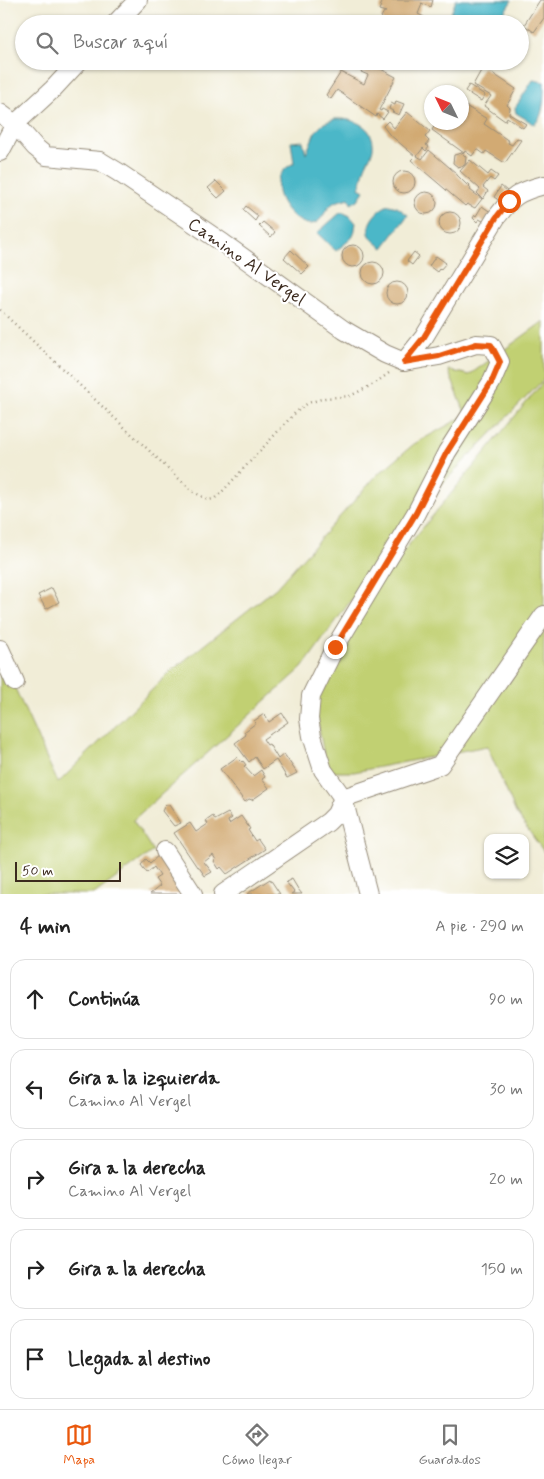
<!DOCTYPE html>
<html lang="es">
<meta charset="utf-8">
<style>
:root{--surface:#fff;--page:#f2f2f2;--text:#222;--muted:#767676;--line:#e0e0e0;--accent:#ea580c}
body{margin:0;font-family:Mynerve,sans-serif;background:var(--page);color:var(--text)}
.controls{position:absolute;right:15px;bottom:15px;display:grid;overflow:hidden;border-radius:10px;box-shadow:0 1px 4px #0004}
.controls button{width:45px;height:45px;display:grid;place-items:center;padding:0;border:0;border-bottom:1px solid var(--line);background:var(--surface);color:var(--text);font:25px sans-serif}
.compass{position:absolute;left:424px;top:85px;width:45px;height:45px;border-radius:50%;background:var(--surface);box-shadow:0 1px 4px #0004;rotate:313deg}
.scale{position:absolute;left:15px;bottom:12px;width:106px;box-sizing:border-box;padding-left:5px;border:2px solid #3b2a1e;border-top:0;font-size:14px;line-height:18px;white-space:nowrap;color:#3b2a1e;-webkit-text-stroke:4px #fff;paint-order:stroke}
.stop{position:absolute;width:15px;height:15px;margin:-11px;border:4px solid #ea580c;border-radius:50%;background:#fff}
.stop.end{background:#ea580c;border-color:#fff;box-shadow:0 1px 5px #0008}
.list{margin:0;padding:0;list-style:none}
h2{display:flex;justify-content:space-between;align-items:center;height:65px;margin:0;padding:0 20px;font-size:21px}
h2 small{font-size:16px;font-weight:400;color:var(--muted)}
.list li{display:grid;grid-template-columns:32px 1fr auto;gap:15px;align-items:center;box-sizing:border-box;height:80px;margin:0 10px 10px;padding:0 10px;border:1px solid var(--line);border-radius:15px}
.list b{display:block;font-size:19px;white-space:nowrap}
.list p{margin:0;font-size:16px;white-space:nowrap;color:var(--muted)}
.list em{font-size:16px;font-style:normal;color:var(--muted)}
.icon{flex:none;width:28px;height:28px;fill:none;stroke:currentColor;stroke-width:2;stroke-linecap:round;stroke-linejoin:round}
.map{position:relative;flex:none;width:544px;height:894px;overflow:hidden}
.search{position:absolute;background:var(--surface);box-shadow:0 1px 4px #0004;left:15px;right:15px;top:15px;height:55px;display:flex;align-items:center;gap:12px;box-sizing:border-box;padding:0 18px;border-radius:28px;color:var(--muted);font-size:19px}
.sheet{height:515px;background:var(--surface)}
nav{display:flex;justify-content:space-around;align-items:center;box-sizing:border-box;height:70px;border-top:1px solid var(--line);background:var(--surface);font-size:14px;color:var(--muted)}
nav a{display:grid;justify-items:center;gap:2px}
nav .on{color:var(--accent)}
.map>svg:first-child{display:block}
</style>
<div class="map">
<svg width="544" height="894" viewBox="0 0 544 894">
<rect width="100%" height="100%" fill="#fff"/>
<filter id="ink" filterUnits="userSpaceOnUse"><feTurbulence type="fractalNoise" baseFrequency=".02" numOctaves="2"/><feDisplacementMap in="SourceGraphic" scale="10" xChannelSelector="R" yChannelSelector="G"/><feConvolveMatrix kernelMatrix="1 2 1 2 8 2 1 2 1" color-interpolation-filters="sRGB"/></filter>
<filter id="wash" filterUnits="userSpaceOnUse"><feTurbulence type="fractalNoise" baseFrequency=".0096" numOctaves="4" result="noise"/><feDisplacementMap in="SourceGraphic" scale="20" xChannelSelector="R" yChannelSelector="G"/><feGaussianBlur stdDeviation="1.12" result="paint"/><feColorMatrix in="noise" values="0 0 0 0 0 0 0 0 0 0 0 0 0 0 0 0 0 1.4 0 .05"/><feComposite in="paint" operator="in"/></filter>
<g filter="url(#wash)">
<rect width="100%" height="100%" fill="#f1edd7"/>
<!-- green -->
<g fill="#c1d072" stroke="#7e7d48">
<path d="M544 321V379L415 512 302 668 133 820 153 851 94 894H0V655L58 783 171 671 276 588 377 475 414 444 466 415 448 370 469 375Z"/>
<path d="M544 381V852L516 813 487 746 354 772H327L313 695 359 605Z"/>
</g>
<!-- water -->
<g fill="#4cb7c8" stroke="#447073">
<path d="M456 0H512L497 24H447Z"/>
<path d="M533 80 544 82C544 95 544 119 534 124L516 113 515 108Z"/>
<path d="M335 119C353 118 375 126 373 148 372 156 366 162 364 170 362 176 362 182 359 188L364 191 358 200 351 204 349 198C343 200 335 201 331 205 323 212 322 225 308 224 302 223 296 219 291 214 275 198 270 175 294 163L291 142 303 141 306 154 315 132 324 123Z"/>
<path d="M389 205 397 207 408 215 383 248C378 244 371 240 369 233 366 222 379 208 389 205Z"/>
<path d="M340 213H344L348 215H349L356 223C355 227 355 233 353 236 353 238 338 249 336 251L317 233Z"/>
</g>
<g id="blocks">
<!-- building -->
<g fill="#d2aa73">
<path d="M383 0H433L431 7 421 3 422 4 418 14 424 17 421 24H391L383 21V19L381 17 384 12H386L379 10Z"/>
<path d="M540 0H544V18L534 32 524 25Z"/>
<path d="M373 65 396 77 379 110 381 111 382 109 388 112 383 119 377 114 376 117 337 90 331 99 326 95 341 72 364 84 368 75 361 72 364 66 371 70Z"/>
<path d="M483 67 516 89 507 105 510 108 509 114 526 124 523 128 507 117 505 121 484 106 491 96 473 85Z"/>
<path d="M469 85 485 95 481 101 465 91Z"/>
<path d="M396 101 404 104 399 115 392 112 393 111 389 109 391 103 395 105Z"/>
<path d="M464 105 487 119 484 124 509 141 508 143 512 145 517 138 521 140 505 163 486 151 484 154 477 149 472 156 465 151 464 153 432 130 437 122H462V108Z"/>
<path d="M407 112 430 131 425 137 429 141 426 145 429 147 426 151 423 148 417 156 422 159 429 150 456 173 457 175 467 185 468 183 470 185 469 186 471 188 470 190 482 199 475 208 467 204 465 206 418 166 411 160 415 156 389 134 383 126 388 121 394 128Z"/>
<path d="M462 153 466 157 465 165 458 167 453 163 454 155Z"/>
<path d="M470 160 488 175 491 171 498 176 494 181 490 178 483 187 488 191 483 199 477 193 480 189 460 171Z"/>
<circle cx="404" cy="182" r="11"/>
<path d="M216 181 226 191 218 198 208 188Z"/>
<path d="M501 186 507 191 500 201 494 197Z"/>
<circle cx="426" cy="203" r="11"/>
<path d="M246 206 258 216 255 221 243 210Z"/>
<path d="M482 206 492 213 485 222 479 219 477 222 473 218 475 215 476 216Z"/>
<circle cx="450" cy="223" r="11"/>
<path d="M263 222 275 232 271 237 259 226Z"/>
<circle cx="353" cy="256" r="11"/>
<path d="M291 250 309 267 302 274 284 258Z"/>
<path d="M414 252 419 256 412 265 407 261Z"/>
<path d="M436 256 446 263 440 270 439 269 437 272 429 266Z"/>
<circle cx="373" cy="273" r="11"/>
<circle cx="397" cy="293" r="11"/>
<path d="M52 588 59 602 46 609 38 595Z"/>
<path d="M282 713 288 722 263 739 267 745 269 744 278 759 284 754 297 773 287 778 276 760 263 769 255 757 249 762 235 743 246 735 244 732 256 723 254 721 264 714 269 722Z"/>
<path d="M237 757 242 762 243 761 246 765 244 766 253 776 261 770 265 777 262 779 269 788 252 800 249 799 245 802 220 769Z"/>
<path d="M166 805H169L181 823 174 826 162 811 164 807Z"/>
<path d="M228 813 232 818 228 821 229 824 241 816 250 829 248 830 255 841 258 839 265 849 227 874 221 867 219 869 214 861 216 860 213 855 204 862 212 872 205 876 198 866 197 867 174 833 190 823 196 832 208 824 206 821 213 816 215 820Z"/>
<path d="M160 854 189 894H150L160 886 155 879 160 876 154 867 147 873 141 865 146 859 150 863Z"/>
<path d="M270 879 280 894H247Z"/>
<path d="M292 879 298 889 302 894H291L294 892 286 882Z"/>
</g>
</g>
</g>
<g filter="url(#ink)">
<use href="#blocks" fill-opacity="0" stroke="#968c7a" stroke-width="1"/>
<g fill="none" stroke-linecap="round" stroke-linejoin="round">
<!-- minor casing -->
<g stroke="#968c7a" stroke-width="20">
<g id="minor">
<path d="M115 24 138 0"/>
<path d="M0 113 15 124 35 147 46 156 100 161 118 172 223 243 344 330 385 354 404 362 439 356 476 344 491 345 500 362 491 383 447 452 416 513 335 647 311 696 309 719 312 736 323 770 343 798 368 894"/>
<path d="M0 152 15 124 53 89 79 61"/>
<path d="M404 362 424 337 496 218C513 196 517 192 544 185"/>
<path d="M0 649 15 682"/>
<path d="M343 798 440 765 544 615"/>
<path d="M165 851 193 894"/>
<path d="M223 894 328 822 336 814 343 798"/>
</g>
</g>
<!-- path -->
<path stroke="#968c7a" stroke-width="2.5" stroke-dasharray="1 4" stroke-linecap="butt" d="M0 310 192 491 208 500 214 499 221 493 295 413 308 403 325 398 350 396 374 384 389 373"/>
<!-- minor -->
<use href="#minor" stroke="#fff" stroke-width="18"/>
</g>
</g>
<g fill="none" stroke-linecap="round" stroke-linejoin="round" filter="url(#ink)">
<!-- route -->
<path stroke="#ea580c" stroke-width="6" d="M335 647 416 513 447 452 491 383 500 362 491 345 476 344 439 356 404 362 424 337 496 218 509 201"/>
</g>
<g text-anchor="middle" stroke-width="4.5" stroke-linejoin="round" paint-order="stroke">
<!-- street labels -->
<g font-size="18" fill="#3b2a1e" stroke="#fff">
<text transform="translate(247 261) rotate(35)" y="6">Camino Al Vergel</text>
</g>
</g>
</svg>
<div class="controls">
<button><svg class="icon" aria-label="layers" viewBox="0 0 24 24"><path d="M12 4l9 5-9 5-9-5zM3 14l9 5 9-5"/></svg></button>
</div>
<svg class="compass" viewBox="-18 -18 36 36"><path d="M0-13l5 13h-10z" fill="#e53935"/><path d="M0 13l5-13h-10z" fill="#767676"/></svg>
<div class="scale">50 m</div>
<div class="stop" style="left:509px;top:201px"></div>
<div class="stop end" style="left:335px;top:647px"></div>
<div class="search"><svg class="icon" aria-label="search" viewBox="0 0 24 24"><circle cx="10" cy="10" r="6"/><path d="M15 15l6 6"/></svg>Buscar aquí</div>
</div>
<section class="sheet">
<h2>4 min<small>A pie · 290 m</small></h2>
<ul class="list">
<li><svg class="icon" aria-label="ahead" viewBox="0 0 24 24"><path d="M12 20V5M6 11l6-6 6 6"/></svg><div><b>Continúa</b></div><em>90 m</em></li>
<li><svg class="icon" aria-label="left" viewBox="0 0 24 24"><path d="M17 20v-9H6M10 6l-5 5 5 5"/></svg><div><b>Gira a la izquierda</b><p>Camino Al Vergel</p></div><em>30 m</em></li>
<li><svg class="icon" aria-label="right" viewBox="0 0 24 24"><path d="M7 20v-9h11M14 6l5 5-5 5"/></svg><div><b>Gira a la derecha</b><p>Camino Al Vergel</p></div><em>20 m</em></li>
<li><svg class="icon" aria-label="right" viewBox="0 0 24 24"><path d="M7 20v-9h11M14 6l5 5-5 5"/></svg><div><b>Gira a la derecha</b></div><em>150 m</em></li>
<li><svg class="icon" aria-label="arrive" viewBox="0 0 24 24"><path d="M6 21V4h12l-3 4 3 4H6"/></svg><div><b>Llegada al destino</b></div></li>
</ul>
</section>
<nav>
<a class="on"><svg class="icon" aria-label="map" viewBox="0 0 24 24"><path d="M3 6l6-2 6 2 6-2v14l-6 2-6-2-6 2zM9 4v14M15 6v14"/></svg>Mapa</a>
<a><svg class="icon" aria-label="directions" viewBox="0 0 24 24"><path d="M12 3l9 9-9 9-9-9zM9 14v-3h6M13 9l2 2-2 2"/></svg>Cómo llegar</a>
<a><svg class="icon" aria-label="saved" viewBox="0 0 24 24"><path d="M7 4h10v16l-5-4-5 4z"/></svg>Guardados</a>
</nav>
